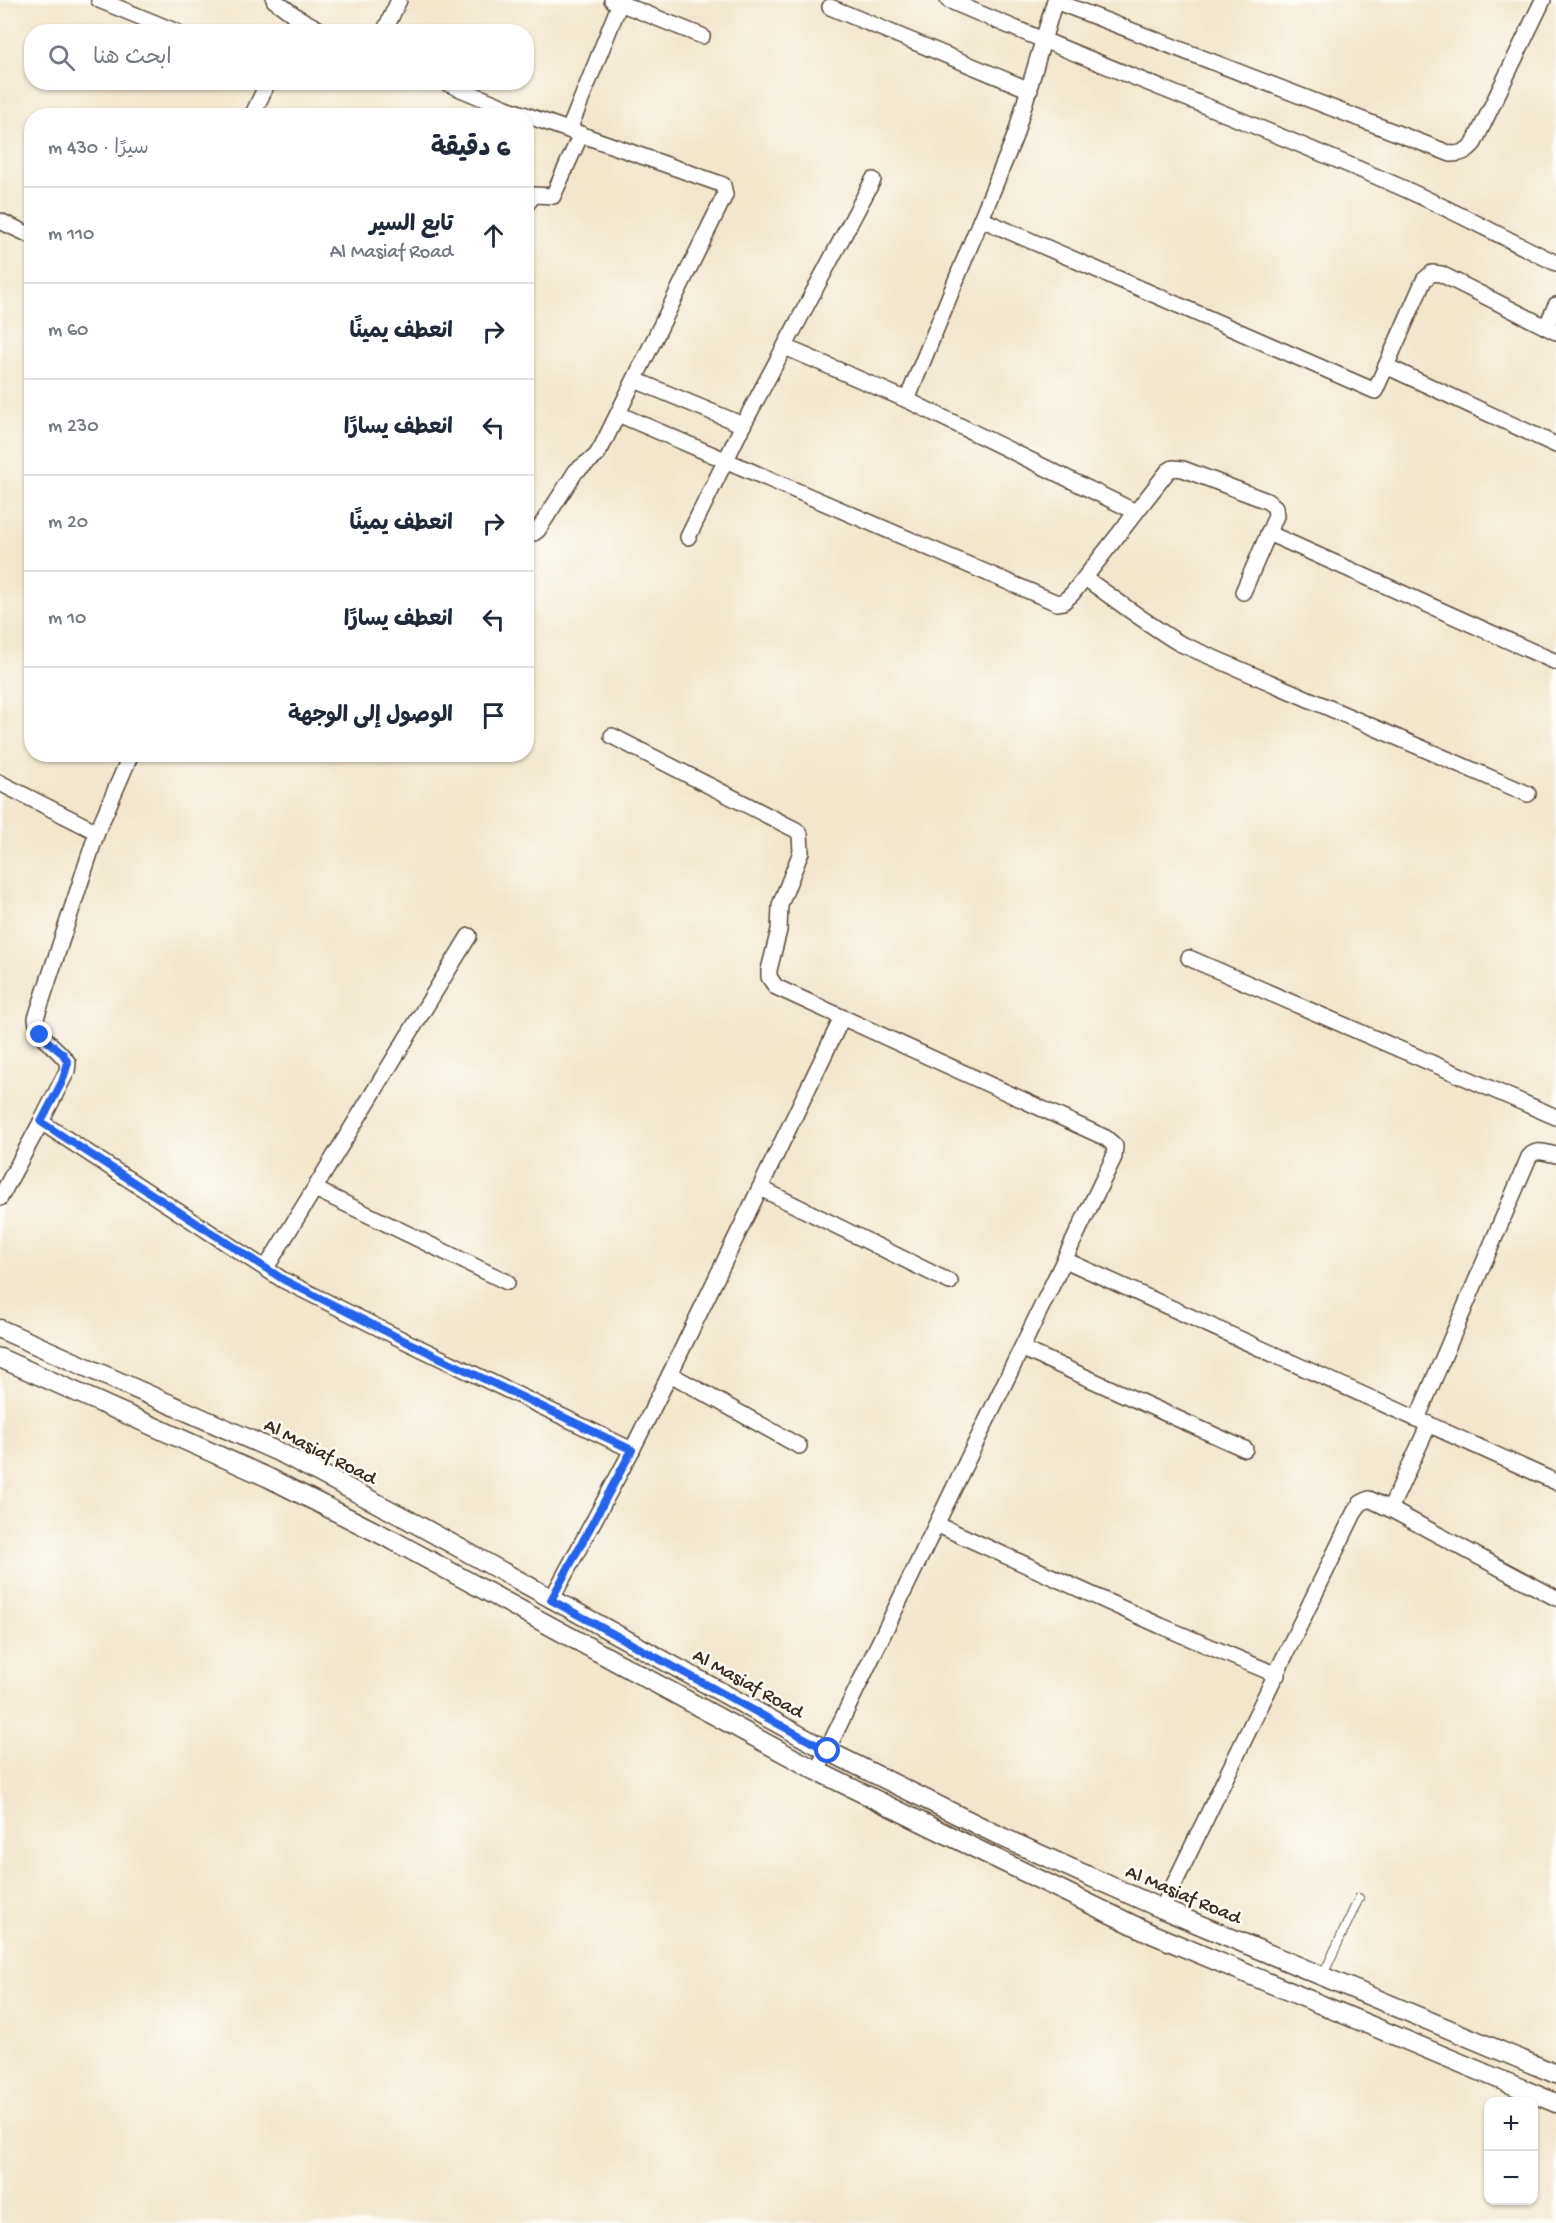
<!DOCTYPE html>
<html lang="ar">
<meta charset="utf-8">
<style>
:root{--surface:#fff;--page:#f2f2f3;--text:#1f2937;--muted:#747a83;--line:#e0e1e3}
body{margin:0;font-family:"Gochi Hand","Playpen Sans Arabic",sans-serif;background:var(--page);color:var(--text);direction:rtl}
.controls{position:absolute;right:18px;bottom:18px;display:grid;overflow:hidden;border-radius:12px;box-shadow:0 2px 4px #0004}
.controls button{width:54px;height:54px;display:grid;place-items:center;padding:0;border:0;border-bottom:2px solid var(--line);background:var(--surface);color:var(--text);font:30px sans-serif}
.stop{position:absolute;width:18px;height:18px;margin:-14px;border:4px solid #2563eb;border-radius:50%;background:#fff}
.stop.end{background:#2563eb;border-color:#fff;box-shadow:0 2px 6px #0008}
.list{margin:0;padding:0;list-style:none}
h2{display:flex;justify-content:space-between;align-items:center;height:78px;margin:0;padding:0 24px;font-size:26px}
h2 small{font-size:20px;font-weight:400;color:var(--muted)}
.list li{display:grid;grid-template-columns:39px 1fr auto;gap:18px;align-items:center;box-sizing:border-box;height:96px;padding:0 24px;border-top:2px solid var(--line)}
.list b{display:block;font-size:22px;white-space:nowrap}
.list p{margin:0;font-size:20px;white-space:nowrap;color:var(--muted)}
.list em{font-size:20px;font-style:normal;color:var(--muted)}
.icon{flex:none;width:33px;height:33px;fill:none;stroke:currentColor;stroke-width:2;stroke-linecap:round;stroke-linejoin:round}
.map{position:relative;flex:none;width:1556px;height:2223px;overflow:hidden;direction:ltr}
.search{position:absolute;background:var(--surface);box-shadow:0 2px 4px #0004;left:24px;top:24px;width:510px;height:66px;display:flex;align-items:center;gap:15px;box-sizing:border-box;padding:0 21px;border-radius:24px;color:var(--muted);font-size:22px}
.panel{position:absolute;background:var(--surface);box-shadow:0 2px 4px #0004;left:24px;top:108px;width:510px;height:654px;border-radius:24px;direction:rtl}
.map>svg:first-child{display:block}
</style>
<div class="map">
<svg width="1556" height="2223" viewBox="0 0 1556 2223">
<rect width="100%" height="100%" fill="#fdfcf7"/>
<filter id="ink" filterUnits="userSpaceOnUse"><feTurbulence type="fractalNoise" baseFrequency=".0167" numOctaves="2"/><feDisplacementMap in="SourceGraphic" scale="12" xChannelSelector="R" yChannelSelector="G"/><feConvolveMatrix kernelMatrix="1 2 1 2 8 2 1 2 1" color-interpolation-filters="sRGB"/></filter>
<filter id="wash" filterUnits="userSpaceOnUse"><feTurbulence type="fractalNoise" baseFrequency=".008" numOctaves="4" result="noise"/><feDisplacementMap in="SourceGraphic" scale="24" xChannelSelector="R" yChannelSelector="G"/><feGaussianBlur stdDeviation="1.35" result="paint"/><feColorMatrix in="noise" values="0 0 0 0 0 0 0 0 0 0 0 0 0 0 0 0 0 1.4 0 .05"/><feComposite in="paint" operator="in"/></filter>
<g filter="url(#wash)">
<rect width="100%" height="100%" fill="#f2e6cc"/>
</g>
<g filter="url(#ink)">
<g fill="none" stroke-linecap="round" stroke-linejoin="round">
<!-- service casing -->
<g stroke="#564638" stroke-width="10">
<path id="service" d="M1323 1975 1359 1898"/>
</g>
<!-- minor casing -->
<g stroke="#564638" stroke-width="18">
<g id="minor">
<path d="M99 0 177 32"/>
<path d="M274 0 297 17 324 32"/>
<path d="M612 0 702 36"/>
<path d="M948 0C1094 63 1243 119 1389 182 1445 206 1500 236 1556 263"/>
<path d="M1055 1 1451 154C1462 154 1467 151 1474 143L1543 0"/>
<path d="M830 7 1030 90"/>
<path d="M291 32 297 17"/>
<path d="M384 32 399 0"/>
<path d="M444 82 506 108 718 183 723 185 725 195 602 446 596 456 576 471 538 530 534 533H526"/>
<path d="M252 116 268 82"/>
<path d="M569 130 620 3"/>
<path d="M526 205 534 195 553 196 581 134"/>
<path d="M981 219 1375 391 1424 280 1432 273 1441 274 1556 332"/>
<path d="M0 221 32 236"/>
<path d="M1546 327 1556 305"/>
<path d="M785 347 907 400 1136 512"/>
<path d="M1386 366 1556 445"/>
<path d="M635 380 743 425"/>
<path d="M907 400 1015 136 1055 0"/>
<path d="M618 414 1057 603 1063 602 1072 594 1168 471 1173 468 1183 469 1267 501 1275 507 1276 516 1243 592"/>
<path d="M1268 533 1556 662"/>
<path d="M688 537 743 425 873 180"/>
<path d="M1085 578C1116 600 1146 623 1179 643L1528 794"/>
<path d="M612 736 796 830 800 834 801 852 780 905 779 930 769 970V977L776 987 1106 1138 1115 1146 1114 1157 817 1771"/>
<path d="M0 783 97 832 36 1018C37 1039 57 1046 68 1063L67 1071 41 1122 0 1198"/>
<path d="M97 832 131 754"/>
<path d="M1189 958 1556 1117"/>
<path d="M41 1122 283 1280 401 1339 632 1450"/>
<path d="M760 1188 950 1282"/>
<path d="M315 1189 507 1282"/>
<path d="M1065 1260 1556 1482"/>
<path d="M266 1268 469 936"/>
<path d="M1023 1349 1245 1449"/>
<path d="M670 1374 799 1446"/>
<path d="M1417 1419 1529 1157C1536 1148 1546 1153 1556 1155"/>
<path d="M1429 1424 1390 1509 1556 1598"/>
<path d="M938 1525 1161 1626 1277 1675"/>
<path d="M551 1600 632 1450 670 1374 842 1018"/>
<path d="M1162 1909 1356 1509 1361 1503 1369 1499 1390 1509"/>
</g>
</g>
<!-- tertiary casing -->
<g stroke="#564638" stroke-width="21">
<g id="tertiary">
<path d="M0 1329 283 1454 407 1519 828 1751 1004 1838 1162 1909 1556 2074"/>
<path d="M0 1358 269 1478 394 1541 817 1771 995 1858 1152 1934 1556 2103"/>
</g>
</g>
<!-- service -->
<use href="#service" stroke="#fff" stroke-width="8"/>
<!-- minor -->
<use href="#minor" stroke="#fff" stroke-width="15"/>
<!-- tertiary -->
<use href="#tertiary" stroke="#fff" stroke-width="18"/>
</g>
</g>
<g fill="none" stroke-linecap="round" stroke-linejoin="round" filter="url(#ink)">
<!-- route -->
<path stroke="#2563eb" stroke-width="8" d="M40 1035 63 1054 68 1063 62 1082 41 1122 284 1280 401 1339 632 1450 551 1600 828 1751"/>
</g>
<g text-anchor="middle" stroke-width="5" stroke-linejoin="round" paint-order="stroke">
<!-- street labels -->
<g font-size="20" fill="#3b2a1e" stroke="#fdfcf7">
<text transform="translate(321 1450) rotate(27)" y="7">Al Masiaf Road</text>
<text transform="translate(749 1682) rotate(29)" y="7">Al Masiaf Road</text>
<text transform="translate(1184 1893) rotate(23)" y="7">Al Masiaf Road</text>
</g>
</g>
</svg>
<div class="controls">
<button>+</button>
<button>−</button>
</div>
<div class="stop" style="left:828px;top:1751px"></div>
<div class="stop end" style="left:40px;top:1035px"></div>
<div class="search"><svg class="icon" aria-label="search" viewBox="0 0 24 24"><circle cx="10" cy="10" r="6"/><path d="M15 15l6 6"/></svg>ابحث هنا</div>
<section class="panel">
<h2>6 دقيقة<small>سيرًا · 430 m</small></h2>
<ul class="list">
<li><svg class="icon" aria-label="ahead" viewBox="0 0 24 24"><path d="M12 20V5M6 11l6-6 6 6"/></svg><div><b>تابع السير</b><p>Al Masiaf Road</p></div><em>110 m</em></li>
<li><svg class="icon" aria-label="right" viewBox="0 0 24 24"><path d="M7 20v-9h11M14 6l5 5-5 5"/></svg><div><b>انعطف يمينًا</b></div><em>60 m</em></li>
<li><svg class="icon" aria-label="left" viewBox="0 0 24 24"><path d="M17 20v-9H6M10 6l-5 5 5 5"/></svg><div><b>انعطف يسارًا</b></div><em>230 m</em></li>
<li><svg class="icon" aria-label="right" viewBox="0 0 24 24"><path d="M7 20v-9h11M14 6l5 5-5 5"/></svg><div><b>انعطف يمينًا</b></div><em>20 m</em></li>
<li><svg class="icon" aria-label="left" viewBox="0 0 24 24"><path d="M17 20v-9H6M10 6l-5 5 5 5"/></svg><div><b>انعطف يسارًا</b></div><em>10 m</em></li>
<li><svg class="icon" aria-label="arrive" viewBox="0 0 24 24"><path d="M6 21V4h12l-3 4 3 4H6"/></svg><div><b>الوصول إلى الوجهة</b></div></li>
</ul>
</section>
</div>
